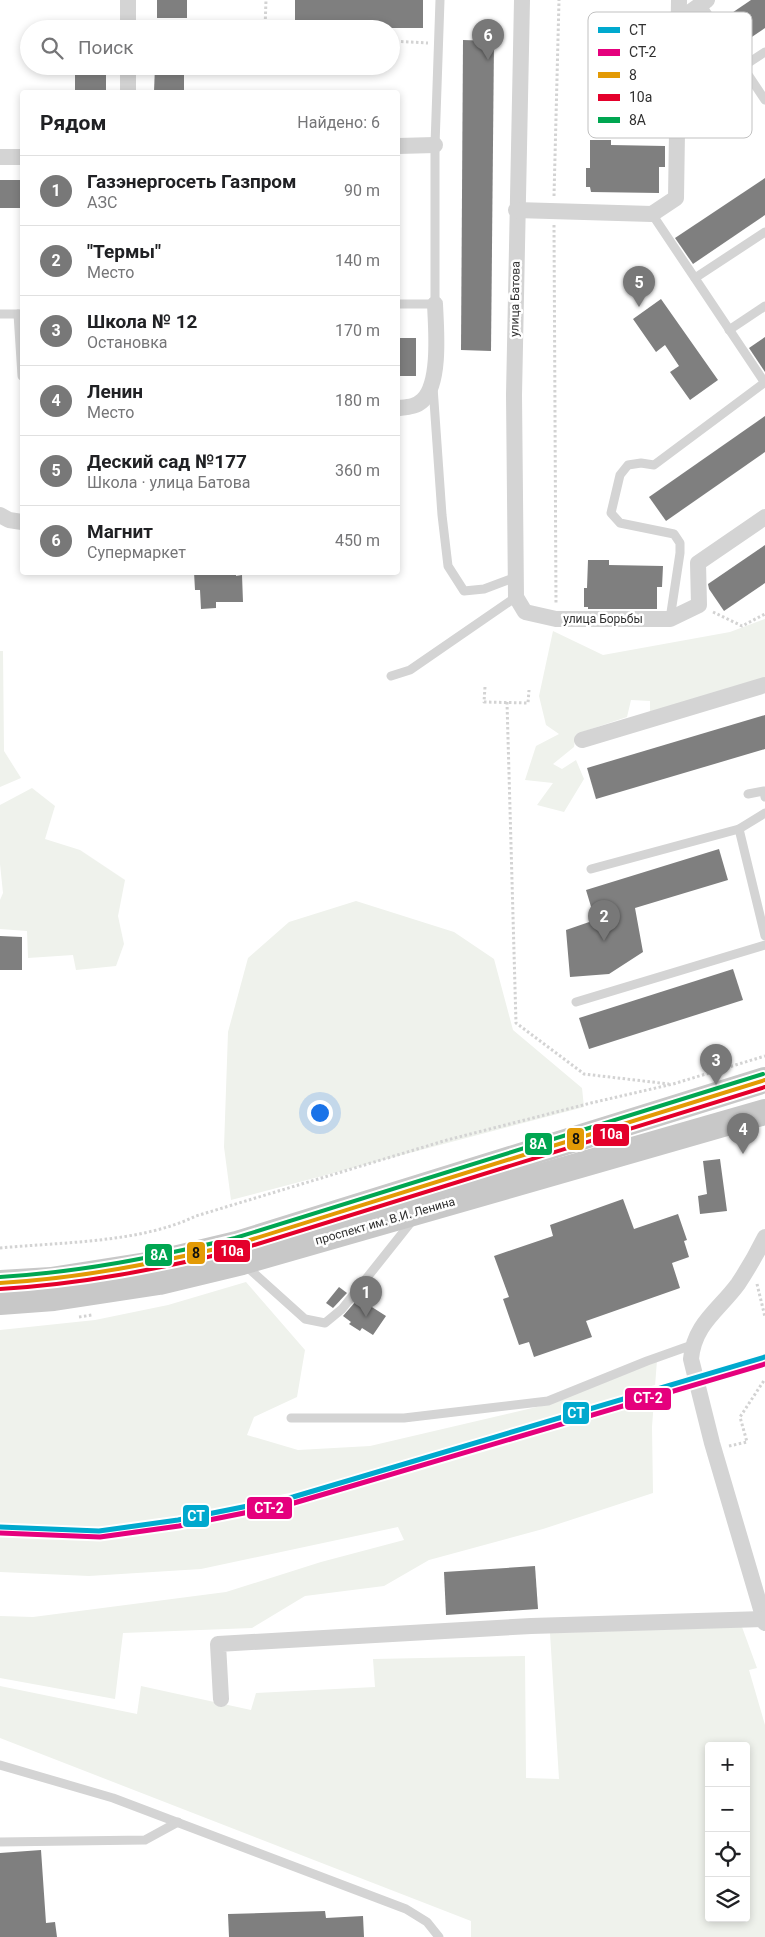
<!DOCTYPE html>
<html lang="ru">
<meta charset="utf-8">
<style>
:root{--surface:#fff;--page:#f6f6f6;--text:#202124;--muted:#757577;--line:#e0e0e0;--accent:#787878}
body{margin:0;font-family:Roboto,sans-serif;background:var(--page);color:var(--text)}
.controls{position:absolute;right:15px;bottom:15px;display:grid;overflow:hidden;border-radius:5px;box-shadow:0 2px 8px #0003}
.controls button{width:45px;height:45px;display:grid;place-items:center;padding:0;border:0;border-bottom:1px solid var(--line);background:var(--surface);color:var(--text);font:25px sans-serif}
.you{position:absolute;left:319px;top:1112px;width:18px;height:18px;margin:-12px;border:4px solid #fff;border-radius:50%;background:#1a73e8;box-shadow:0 0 0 8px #1a73e833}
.badge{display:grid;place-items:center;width:32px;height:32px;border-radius:50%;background:var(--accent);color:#fff;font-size:16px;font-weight:700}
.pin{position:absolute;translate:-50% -41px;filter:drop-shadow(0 1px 2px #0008)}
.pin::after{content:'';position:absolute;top:26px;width:18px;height:15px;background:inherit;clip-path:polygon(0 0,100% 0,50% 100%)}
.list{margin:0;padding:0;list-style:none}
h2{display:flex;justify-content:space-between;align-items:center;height:65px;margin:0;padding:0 20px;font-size:21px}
h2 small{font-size:16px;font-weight:400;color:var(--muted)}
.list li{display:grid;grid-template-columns:32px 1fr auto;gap:15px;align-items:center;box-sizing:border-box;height:70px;padding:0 20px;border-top:1px solid var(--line)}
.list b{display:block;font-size:19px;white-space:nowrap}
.list p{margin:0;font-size:16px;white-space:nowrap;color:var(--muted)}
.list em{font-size:16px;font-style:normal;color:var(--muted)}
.icon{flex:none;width:28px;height:28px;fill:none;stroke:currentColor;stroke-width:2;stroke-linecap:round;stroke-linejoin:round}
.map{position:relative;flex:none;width:765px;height:1937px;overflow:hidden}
.search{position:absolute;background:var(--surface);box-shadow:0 2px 8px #0003;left:20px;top:20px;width:380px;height:55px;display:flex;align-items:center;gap:12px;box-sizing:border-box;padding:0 18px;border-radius:28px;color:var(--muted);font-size:19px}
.panel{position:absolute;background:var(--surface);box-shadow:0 2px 8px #0003;left:20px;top:90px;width:380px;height:485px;border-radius:5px}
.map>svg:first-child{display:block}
</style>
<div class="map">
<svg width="765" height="1937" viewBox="0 0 765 1937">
<rect width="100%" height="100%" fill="#fff"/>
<!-- green -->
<g fill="#eff2ec" fill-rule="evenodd">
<path d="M765 619V679L650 713V701L631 700 627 717 576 734 574 747 553 764 562 769 576 760 584 779 564 812 537 805 553 783 525 780 536 746 559 734 546 725 539 696 553 631 603 655 730 632Z"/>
<path d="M0 651H3L4 751 21 778 0 787Z"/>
<path d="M32 788 55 806 45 839 80 850 125 880 118 916 124 944 116 966 76 970 73 955 28 958 27 931 0 929V900L3 893 0 864V805Z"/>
<path d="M356 901 454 932 494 959 513 1030 582 1088 584 1107 231 1200 224 1147 228 1032 248 958 289 922Z"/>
<path d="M246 1282 305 1350 297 1397 254 1417 247 1435 298 1450 370 1446 545 1405 657 1360 652 1427 653 1493 543 1529 429 1560 384 1586 305 1596 252 1628 123 1633 115 1699 0 1678V1616L33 1617 226 1592 321 1562 404 1540 398 1527 201 1569 89 1576 0 1572V1330L95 1320 168 1305Z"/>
<path d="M742 1627 757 1668 749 1670 765 1725V1937H471V1921L0 1738V1686L137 1714 141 1686 251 1710 256 1693 375 1687 373 1659 525 1656 526 1778 559 1779 550 1633ZM709 1746H746V1918H709Z"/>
</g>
<!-- building -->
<g fill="#7f7f7f">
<rect x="157" y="0" width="30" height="18"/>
<rect x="295" y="0" width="128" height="28"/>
<path d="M751 0H765V28L737 47 720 21Z"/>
<path d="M463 40 494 41 491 351 461 350Z"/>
<rect x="75" y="66" width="31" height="26"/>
<path d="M155 66H184V92H154Z"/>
<path d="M590 140H611V145L665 146V167H659V193L591 192 590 187H586V168H590Z"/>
<path d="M765 178V215L693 264 675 238Z"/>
<rect x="0" y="180" width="22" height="28"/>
<path d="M661 299 718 380 690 400 670 372 679 366 665 345 656 352 633 319Z"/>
<path d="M765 337V372L749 348Z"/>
<rect x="398" y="338" width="18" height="38"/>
<path d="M765 416V452L666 521 649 497Z"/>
<path d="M765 545V583L724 611 709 589 708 584Z"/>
<path d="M588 560H609V565L663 566 662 587H657V609H588V607H584V588H587Z"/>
<path d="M194 572H236V576L242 575 243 602H216V608L201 609 200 590H195Z"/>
<path d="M765 715V749L596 799 587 768Z"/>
<path d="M719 849 728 880 635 908 643 952 609 974 570 977 566 930 595 920 586 890Z"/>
<path d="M0 936 22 937V970H0Z"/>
<path d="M733 969 743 1000 589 1049 579 1018Z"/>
<path d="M720 1159 727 1211 700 1214 698 1196 707 1194 703 1161Z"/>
<path d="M623 1199 634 1229 678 1214 687 1240 684 1241 689 1257 672 1263 680 1288 586 1321 592 1337 534 1357 529 1342 519 1345 503 1299 509 1297 494 1256 553 1236 550 1225Z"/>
<path d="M339 1287 347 1293 333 1308 326 1303Z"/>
<path d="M356 1301 362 1306 364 1302 386 1316 373 1335 362 1328 360 1331 349 1324 351 1322 343 1316Z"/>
<path d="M535 1566 538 1609 446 1615 444 1572Z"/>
<path d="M41 1850 46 1923 55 1922 57 1937H0V1853Z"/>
<path d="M325 1911 326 1918 363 1916 364 1937H229L228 1914Z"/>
</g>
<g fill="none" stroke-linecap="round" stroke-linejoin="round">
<!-- path -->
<g stroke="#d3d3d3" stroke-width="3" stroke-dasharray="2.5 2.5" stroke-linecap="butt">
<path d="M265 29 266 0"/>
<path d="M391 41 428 43"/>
<path d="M554 196 559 0"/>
<path d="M554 225 556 604"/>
<path d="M713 612 742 626 765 614"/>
<path d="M485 687 484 702 528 703 529 690"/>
<path d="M507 702 516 1023 584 1074 669 1084"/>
<path d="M0 1248C62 1242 140 1243 196 1216L447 1140 591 1103 673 1084 765 1056"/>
<path d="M757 1284 765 1317"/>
<path d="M79 1317 92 1315"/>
<path d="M729 1446 747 1442 740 1417 765 1379"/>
</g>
<!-- service -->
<g stroke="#d4d4d4" stroke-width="9">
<path d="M701 4 765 100"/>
<path d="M742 67 765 52"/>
<path d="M652 214 765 383"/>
<path d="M695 278 765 232"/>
<path d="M398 304H435V145L440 0"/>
<path d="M0 314H22"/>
<path d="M18 314 22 376"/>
<path d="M729 330 765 306"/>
<path d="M433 387 442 515 448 566 464 591 484 589 516 577"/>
<path d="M670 619 680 553V543L674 534 620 523 611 513 620 475 628 465 641 463 654 465 764 383"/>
<path d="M391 676 410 670 516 597"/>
<path d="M748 794 764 791 765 797"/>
<path d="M739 829 765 813"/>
<path d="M591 869 739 829 765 936"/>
<path d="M576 1002 765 945"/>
<path d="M246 1266 305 1319 325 1323 342 1309 412 1221"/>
<path d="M291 1418H404L548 1401 647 1361 692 1345"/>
<path d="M0 1765 113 1798 406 1909 427 1922 439 1937"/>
<path d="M0 1842 145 1840 178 1822"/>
</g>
<!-- minor -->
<g stroke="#d4d4d4" stroke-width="16">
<path d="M522 0 514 395 516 597 525 612 556 619H670L699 605 698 563 765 517"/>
<path d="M679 20 707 0"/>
<path d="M128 29V0"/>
<path d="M128 92V66"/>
<path d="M651 124H678"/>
<path d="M398 146 435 145"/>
<path d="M0 157H22"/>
<path d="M516 210 652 214 676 198 679 0"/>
<path d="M398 408C407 407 416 407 423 400 441 382 436 328 435 304"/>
<path d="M0 515 9 520 22 522"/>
<path d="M582 740 765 685"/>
<path d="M765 1237C757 1253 748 1269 738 1284 719 1310 694 1324 691 1359L712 1443 765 1623"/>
<path d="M221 1699 218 1644 531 1626 764 1619"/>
</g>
<!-- primary -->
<g stroke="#c8c8c8" stroke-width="26">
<path d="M0 1283 51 1280 153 1264 237 1244 765 1080"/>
<path d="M0 1302 54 1298 159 1282 242 1262 765 1112"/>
</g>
<!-- bus-1 casing -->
<g stroke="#fff" stroke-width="8">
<path id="bus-1" d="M0 1283C82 1278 157 1263 237 1244L765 1080"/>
</g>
<!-- bus-2 casing -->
<g stroke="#fff" stroke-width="8">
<path id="bus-2" d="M0 1289C83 1284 158 1269 238 1250L765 1087"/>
</g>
<!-- bus-3 casing -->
<g stroke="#fff" stroke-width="8">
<path id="bus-3" d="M0 1277C82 1272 156 1257 235 1238L763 1074"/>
</g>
<!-- bus-1 -->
<use href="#bus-1" stroke="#e39a05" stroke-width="4"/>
<!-- bus-2 -->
<use href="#bus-2" stroke="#e4002b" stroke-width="4"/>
<!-- bus-3 -->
<use href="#bus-3" stroke="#00a651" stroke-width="4"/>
<!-- rail-1 casing -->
<g stroke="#fff" stroke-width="9">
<path id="rail-1" d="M0 1527 99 1531 178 1520 293 1497 765 1357"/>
</g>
<!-- rail-2 casing -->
<g stroke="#fff" stroke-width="9">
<path id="rail-2" d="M0 1533 100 1537 179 1526 294 1503 765 1364"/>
</g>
<!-- rail-1 -->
<use href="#rail-1" stroke="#00a9ce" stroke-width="5"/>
<!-- rail-2 -->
<use href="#rail-2" stroke="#e5007d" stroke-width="5"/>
</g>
<g text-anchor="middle" stroke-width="5" stroke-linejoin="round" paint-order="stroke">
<!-- street labels -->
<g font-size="12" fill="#303030" stroke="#fff">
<text transform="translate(515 299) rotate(-89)" y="4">улица Батова</text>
<text x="603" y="623">улица Борьбы</text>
<text transform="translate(385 1221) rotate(-16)" y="4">проспект им. В.И. Ленина</text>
</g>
</g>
<!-- legend -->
<rect x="588" y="12" width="164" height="126" rx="8" fill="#fff" stroke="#c1c1c1" stroke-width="1"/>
<rect x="598" y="27" width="22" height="6" fill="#00a9ce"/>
<rect x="598" y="49" width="22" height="7" fill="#e5007d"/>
<rect x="598" y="72" width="22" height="6" fill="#e39a05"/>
<rect x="598" y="94" width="22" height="7" fill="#e4002b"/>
<rect x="598" y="117" width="22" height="6" fill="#00a651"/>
<g font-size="14" fill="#303030">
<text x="629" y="35">СТ</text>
<text x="629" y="57">СТ-2</text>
<text x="629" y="80">8</text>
<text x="629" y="102">10а</text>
<text x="629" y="125">8А</text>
</g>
<g stroke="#fff" stroke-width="2">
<rect x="592" y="1123" width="38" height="24" rx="5" fill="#e4002b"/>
<rect x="566" y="1127" width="19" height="24" rx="5" fill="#e39a05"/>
<rect x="524" y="1132" width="29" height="24" rx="5" fill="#00a651"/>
<rect x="213" y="1239" width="38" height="24" rx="5" fill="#e4002b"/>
<rect x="186" y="1241" width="20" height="24" rx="5" fill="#e39a05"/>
<rect x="144" y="1243" width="29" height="24" rx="5" fill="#00a651"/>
<rect x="624" y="1387" width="48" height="24" rx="5" fill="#e5007d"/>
<rect x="562" y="1401" width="28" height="24" rx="5" fill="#00a9ce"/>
<rect x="246" y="1496" width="47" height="24" rx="5" fill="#e5007d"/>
<rect x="182" y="1504" width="28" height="24" rx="5" fill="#00a9ce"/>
</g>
<g font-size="14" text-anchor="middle" font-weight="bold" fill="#fff">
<text x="611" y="1139">10а</text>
<text x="538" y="1149">8А</text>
<text x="232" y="1256">10а</text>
<text x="159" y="1260">8А</text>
<text x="648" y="1403">СТ-2</text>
<text x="576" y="1418">СТ</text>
<text x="269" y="1513">СТ-2</text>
<text x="196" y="1521">СТ</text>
</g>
<g font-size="14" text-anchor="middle" font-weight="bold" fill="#111">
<text x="576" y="1144">8</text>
<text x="196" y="1258">8</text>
</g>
</svg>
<div class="controls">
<button>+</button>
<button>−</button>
<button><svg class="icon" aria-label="locate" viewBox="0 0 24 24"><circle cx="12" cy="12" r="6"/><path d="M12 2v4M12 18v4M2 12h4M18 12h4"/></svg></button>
<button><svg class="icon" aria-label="layers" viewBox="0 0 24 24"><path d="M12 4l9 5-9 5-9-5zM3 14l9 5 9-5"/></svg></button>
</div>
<div class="you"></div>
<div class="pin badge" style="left:366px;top:1317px">1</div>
<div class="pin badge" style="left:604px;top:941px">2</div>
<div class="pin badge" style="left:716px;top:1085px">3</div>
<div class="pin badge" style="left:743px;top:1154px">4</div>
<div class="pin badge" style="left:639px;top:307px">5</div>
<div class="pin badge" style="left:488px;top:60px">6</div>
<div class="search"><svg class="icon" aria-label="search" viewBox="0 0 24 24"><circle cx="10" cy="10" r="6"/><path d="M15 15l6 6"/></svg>Поиск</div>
<section class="panel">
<h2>Рядом<small>Найдено: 6</small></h2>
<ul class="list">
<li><span class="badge">1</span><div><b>Газэнергосеть Газпром</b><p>АЗС</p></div><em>90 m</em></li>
<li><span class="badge">2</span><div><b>&quot;Термы&quot;</b><p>Место</p></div><em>140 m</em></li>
<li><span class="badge">3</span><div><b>Школа № 12</b><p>Остановка</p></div><em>170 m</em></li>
<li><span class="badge">4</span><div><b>Ленин</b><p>Место</p></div><em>180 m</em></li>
<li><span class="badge">5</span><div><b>Деский сад №177</b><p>Школа · улица Батова</p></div><em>360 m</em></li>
<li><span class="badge">6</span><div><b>Магнит</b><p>Супермаркет</p></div><em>450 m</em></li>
</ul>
</section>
</div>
